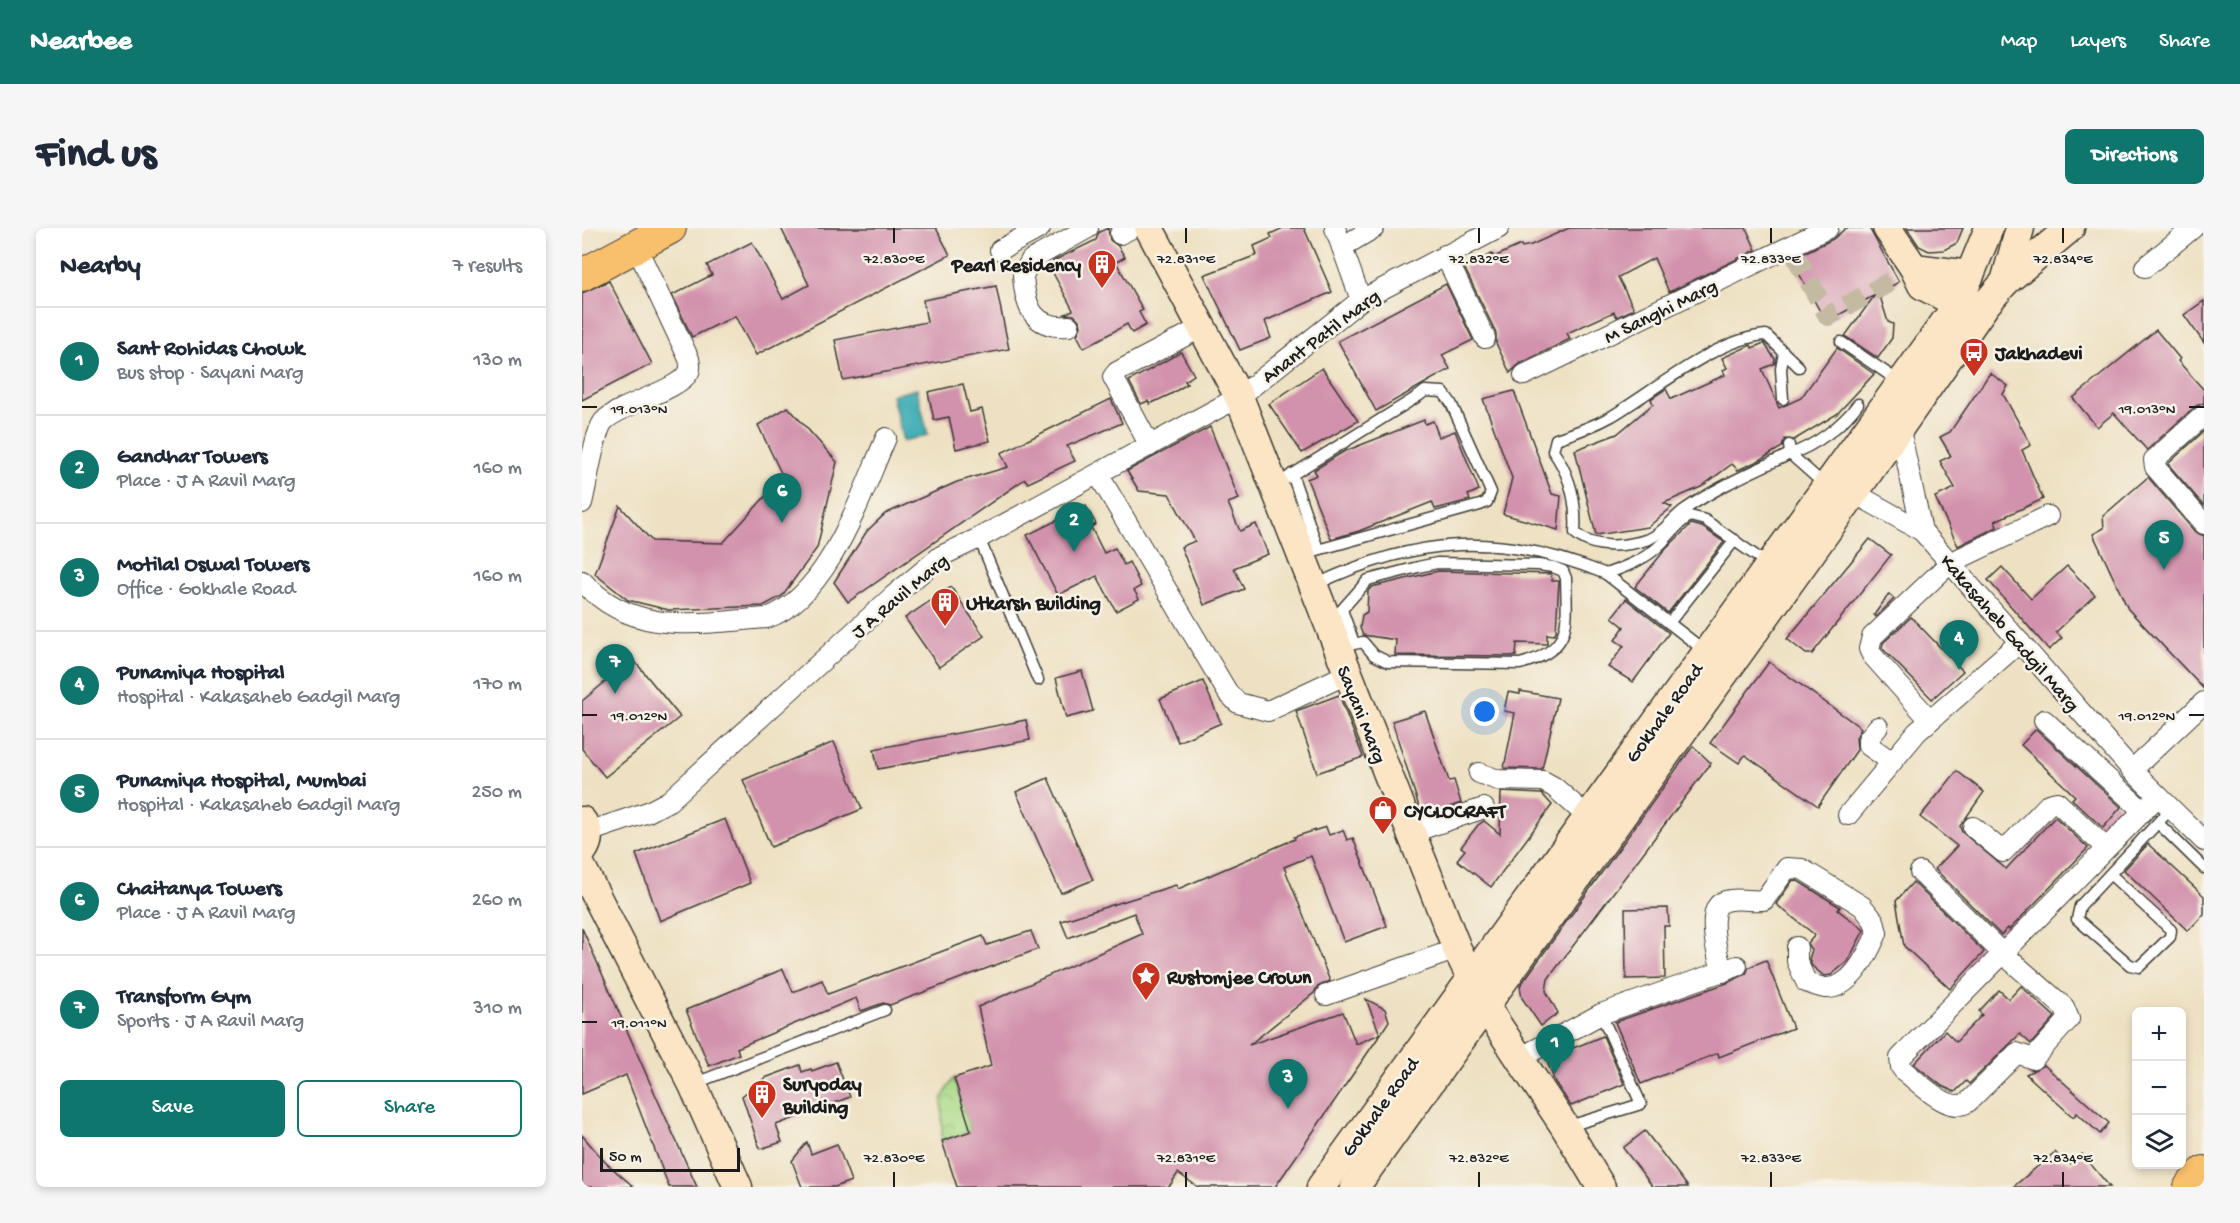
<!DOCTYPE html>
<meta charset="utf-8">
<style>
:root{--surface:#fff;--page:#f6f6f7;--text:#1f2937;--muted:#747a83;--line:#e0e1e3;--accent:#0f766e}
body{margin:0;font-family:"Gochi Hand",sans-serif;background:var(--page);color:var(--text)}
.controls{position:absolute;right:18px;bottom:18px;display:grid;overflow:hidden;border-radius:9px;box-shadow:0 3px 9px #0003}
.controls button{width:54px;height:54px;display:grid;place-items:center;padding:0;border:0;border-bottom:2px solid var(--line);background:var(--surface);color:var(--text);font:30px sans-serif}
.scale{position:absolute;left:18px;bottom:15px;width:140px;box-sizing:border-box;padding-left:6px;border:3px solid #1c1c1c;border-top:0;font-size:16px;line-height:21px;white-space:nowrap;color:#1c1c1c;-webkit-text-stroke:4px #f7f3e8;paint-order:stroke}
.you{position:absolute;left:903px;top:484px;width:21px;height:21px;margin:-15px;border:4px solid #fff;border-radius:50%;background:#1a73e8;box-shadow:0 0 0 9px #1a73e833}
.badge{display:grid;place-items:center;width:39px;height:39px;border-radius:50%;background:var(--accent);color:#fff;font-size:20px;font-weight:700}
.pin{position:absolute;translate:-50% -50px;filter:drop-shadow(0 2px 3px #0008)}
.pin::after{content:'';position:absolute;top:32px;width:21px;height:18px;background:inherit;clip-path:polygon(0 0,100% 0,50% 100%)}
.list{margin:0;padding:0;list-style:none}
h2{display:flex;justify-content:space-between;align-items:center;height:78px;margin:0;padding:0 24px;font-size:26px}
h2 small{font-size:20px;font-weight:400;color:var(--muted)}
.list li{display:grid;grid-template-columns:39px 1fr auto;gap:18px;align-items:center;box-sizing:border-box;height:108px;padding:0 24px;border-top:2px solid var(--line)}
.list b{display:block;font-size:22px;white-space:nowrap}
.list p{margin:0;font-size:20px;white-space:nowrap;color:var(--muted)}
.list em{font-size:20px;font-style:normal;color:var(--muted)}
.actions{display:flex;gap:12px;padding:18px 24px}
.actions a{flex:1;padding:14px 0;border:2px solid var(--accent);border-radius:9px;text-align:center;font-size:21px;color:var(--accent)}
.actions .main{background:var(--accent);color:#fff}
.icon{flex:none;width:33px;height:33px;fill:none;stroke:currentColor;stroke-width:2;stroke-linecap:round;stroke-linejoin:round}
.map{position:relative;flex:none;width:1622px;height:959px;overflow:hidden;border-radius:9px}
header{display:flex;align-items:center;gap:36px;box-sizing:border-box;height:84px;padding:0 30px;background:var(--accent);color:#fff}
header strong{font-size:28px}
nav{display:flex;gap:33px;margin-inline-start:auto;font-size:21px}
.intro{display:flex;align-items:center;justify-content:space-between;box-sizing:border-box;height:144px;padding:0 36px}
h1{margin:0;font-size:42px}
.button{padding:15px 27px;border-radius:9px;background:var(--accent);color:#fff;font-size:21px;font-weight:700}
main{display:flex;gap:36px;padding:0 36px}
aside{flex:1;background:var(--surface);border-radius:9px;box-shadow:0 3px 9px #0003}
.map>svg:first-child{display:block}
</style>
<header>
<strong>Nearbee</strong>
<nav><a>Map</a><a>Layers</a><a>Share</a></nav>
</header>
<div class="intro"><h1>Find us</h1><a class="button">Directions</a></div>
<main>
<aside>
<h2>Nearby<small>7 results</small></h2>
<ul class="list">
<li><span class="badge">1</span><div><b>Sant Rohidas Chowk</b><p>Bus stop · Sayani Marg</p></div><em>130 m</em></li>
<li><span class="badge">2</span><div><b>Gandhar Towers</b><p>Place · J A Ravil Marg</p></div><em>160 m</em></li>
<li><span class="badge">3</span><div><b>Motilal Oswal Towers</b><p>Office · Gokhale Road</p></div><em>160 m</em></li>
<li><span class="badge">4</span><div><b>Punamiya Hospital</b><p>Hospital · Kakasaheb Gadgil Marg</p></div><em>170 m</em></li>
<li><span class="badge">5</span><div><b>Punamiya Hospital, Mumbai</b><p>Hospital · Kakasaheb Gadgil Marg</p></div><em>250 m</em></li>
<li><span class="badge">6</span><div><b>Chaitanya Towers</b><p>Place · J A Ravil Marg</p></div><em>260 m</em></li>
<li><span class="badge">7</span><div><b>Transform Gym</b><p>Sports · J A Ravil Marg</p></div><em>310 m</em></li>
</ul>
<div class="actions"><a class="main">Save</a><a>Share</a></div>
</aside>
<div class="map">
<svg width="1622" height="959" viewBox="0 0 1622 959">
<defs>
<pattern id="park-crowns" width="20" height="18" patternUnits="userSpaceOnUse" patternTransform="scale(1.5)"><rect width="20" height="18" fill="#aadb89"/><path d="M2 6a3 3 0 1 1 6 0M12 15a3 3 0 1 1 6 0" fill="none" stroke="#92bb76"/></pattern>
</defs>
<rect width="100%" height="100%" fill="#f7f3e8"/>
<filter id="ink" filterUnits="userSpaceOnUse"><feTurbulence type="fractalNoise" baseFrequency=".0167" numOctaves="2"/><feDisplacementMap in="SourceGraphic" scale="12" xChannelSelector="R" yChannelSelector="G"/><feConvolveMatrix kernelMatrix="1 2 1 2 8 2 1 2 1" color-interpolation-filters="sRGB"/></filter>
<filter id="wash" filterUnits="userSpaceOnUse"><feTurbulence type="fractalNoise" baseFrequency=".008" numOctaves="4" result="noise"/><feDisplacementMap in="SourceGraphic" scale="24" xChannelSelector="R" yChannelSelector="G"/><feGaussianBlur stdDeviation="1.35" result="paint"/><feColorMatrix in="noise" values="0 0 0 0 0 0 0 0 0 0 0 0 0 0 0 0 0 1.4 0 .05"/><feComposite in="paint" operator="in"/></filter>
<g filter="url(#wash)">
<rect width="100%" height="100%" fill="#eee1c3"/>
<!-- park -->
<path fill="url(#park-crowns)" stroke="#637c52" stroke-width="1.5" d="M372 850 389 903 360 913V870Z"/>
<!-- water -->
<path fill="#3aacb4" stroke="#2b6468" stroke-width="1.5" d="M335 161 346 207 321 213 310 167Z"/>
<g id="blocks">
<!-- building -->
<g fill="#d291ac">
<path d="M199 0H354L368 27 174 127 153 88 110 109 90 67 130 47 125 37 170 14 201 71 227 57Z"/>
<path d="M526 0 528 12 536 18 543 29 534 34 561 82 557 84 564 97 550 105 545 96 502 120 495 107 499 99 498 93 492 87 483 86 491 82 471 45 476 43 471 33 514 12 517 4Z"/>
<path d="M701 0H722L750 64 683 93 689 110 658 122 622 47 675 27 672 18 690 10 688 6Z"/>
<path d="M987 0H1164L1174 22 1087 64 1072 30 1036 49 1052 81 1035 89 1032 84 985 105 988 111 937 136 928 145 914 115V105L882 39 910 26 912 29 939 17 940 19 949 17Z"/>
<path d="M1264 0H1287L1317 54 1297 65 1306 94 1311 96 1310 110 1296 130 1263 108 1293 67 1244 94 1209 31 1251 11Z"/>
<path d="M1325 0H1381L1375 15 1362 22 1347 23 1337 18Z"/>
<path d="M27 53 70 136 0 172V65Z"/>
<path d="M864 56 891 112 860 127 868 141 794 183 756 113Z"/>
<path d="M414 58 427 121 261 152 253 112 345 94 341 72Z"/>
<path d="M1622 73V115L1602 87Z"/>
<path d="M1574 102 1598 131 1596 133 1622 162V175L1614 178 1565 222 1532 185 1515 199 1491 170Z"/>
<path d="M1182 115 1193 131 1192 136 1180 141 1197 180 1219 170 1255 120 1292 146 1255 186 1212 212 1203 211 1200 219 1178 232 1156 242 1150 236 1119 259 1082 275 1090 279 1066 299 1014 307 993 222 1035 206 1071 176 1069 171 1084 161 1089 171 1143 147 1141 142 1145 140 1140 130 1169 117 1170 120Z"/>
<path d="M599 124 612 147 603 153 605 156 589 166 568 176 566 173 559 176 547 153Z"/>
<path d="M740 140 776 193 720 225 687 176Z"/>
<path d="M1408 145 1426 158 1421 166 1449 217 1440 222 1461 271 1413 293 1415 299 1376 318 1353 269 1373 260 1358 233 1369 228 1358 209 1368 204Z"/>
<path d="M381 156 388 184 400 181 408 213 374 221 367 189 352 192 346 164Z"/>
<path d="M932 163 970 266 979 268 976 302 921 286 930 250 901 171Z"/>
<path d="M529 171 540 195 485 218 493 233 446 255 443 251 266 374 252 354 285 303 303 286 375 254 426 239 419 225Z"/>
<path d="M206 179 255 234 235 320 200 368 181 378 87 382 46 372 13 346 38 278 70 313 141 315 201 249 176 197Z"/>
<path d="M842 192 843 196 851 193 857 209 873 203 897 262 886 267 888 272 853 281 850 274 777 303 749 311 725 251 735 247 732 242 761 224Z"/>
<path d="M628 199 657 271 646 275 658 303 674 296 686 326 652 340 662 361 622 377 599 319 613 313 587 266 557 263 545 243Z"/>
<path d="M1622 203V278L1586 236Z"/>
<path d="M1566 249 1613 304 1622 308V461L1546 381 1511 306 1522 300 1521 288Z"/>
<path d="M504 278 514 296 509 299 522 325 533 320 542 337 547 334 559 358 552 362 557 371 534 383 515 348 476 367 445 307Z"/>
<path d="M1109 296 1120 299 1142 314 1086 385 1053 359 1082 323Z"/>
<path d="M1288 311 1309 327 1230 426H1224L1205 411Z"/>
<path d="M1485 338 1513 367 1474 404 1480 410 1467 422 1406 352 1420 339 1449 371Z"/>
<path d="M856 343 969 346 970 353H977L974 403 972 407 965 406V416L935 415 934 428 813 427 814 412 781 407 778 400 780 387 785 384 786 363 790 359Z"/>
<path d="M369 359 402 408 357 439 323 390Z"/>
<path d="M1307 366 1312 371 1294 389 1292 387Z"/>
<path d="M1044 371 1087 405 1051 454 1026 439 1042 418 1033 412 1042 399 1030 389Z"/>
<path d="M1329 389 1381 443 1350 471 1300 420 1301 415Z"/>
<path d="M51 431 98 489 23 549 0 521V473Z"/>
<path d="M1187 434 1279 500 1274 510 1275 522 1236 578 1163 527 1157 535 1128 515Z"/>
<path d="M500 443 511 483 484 490 474 450Z"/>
<path d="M621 453 639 495 596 514 578 471Z"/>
<path d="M938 463 976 470 960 541 922 540 933 485 922 483 926 464 938 466Z"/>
<path d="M757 467 781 529 735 545 714 483Z"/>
<path d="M843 483 867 553 872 552 879 575 840 588 810 493Z"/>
<path d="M444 492 448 512 296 541 292 521Z"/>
<path d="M1454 501 1539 579 1521 600 1490 571 1493 568 1439 517Z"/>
<path d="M252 514 280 581 189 619 161 552Z"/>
<path d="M1111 518 1129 535 966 751 964 763 976 785 959 798 940 770 938 758Z"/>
<path d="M1375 543 1402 564 1378 598 1380 604 1424 641 1473 589 1506 620 1427 702 1426 700 1419 707 1353 641 1375 618 1338 589Z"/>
<path d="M466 550 511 652 479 665 434 564Z"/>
<path d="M919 564 960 566 970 577 909 659 875 632 883 622 879 619 896 597 902 593 918 606Z"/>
<path d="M143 591 168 655 78 693 54 626Z"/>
<path d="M744 599 747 607 761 602 765 612 771 610 805 698 762 714 729 628 702 639 748 753 735 759 732 765 667 817 761 784 774 816 798 806 784 771 803 781 807 793 798 807 693 959H616L596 945 587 959H375L360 913 389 903 372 850 409 838 396 779 560 706 552 685 486 710 479 693 594 657 596 661 713 611 712 609Z"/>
<path d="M1566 616 1622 668V686L1606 703 1542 642Z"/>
<path d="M1211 652 1216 653 1258 679 1256 682 1282 702 1266 733 1249 747 1242 748 1230 738 1227 731 1230 722 1226 715 1233 707 1194 676Z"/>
<path d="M1331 654 1402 724 1368 761 1322 718 1314 673Z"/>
<path d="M1086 680 1087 698H1082L1083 750 1044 751 1043 681Z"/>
<path d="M0 700 65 848 115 959H87L44 847 0 866Z"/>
<path d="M449 703 456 721 308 777 301 775 279 783 274 770 155 820 157 826 127 838 104 782 201 741 211 764 240 752 246 766 401 708 405 717Z"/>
<path d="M1184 732 1211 800 1137 829 1136 825 1059 856 1033 794 1145 755 1164 746 1167 739Z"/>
<path d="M1439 758 1473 789 1449 816 1438 806 1387 856 1384 853 1373 864 1360 858 1332 836 1363 803 1374 814 1400 787 1397 783 1417 762 1427 771Z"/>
<path d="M1021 808 1042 856 989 878 973 854 964 831Z"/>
<path d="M254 834 268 869 194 897 200 914 178 921 160 868 183 850 218 837 220 844 229 841 230 843Z"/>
<path d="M1462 837 1527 895 1518 906 1495 885 1491 889 1444 846Z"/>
<path d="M1063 903 1106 959H1071L1041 920Z"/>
<path d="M0 907 23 934 52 959H0Z"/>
<path d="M225 914 229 926 255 916 269 953 253 959H220L210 933Z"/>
<path d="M1473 924 1480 933 1483 931 1488 936 1500 926 1528 959H1431Z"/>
</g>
</g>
</g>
<g filter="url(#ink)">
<use href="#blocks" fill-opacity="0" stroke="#3c3a35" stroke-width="1.5"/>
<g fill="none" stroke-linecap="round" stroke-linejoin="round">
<!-- street-tunnel -->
<path stroke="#c4baa2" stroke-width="20" stroke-dasharray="20 10" stroke-linecap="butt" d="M1213 27 1246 88 1317 49"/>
<!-- lane casing -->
<g stroke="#3c3a35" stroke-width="13">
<g id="lane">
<path d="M1259 114 1318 154"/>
<path d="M1217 139 1184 107C1135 110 1072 163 1030 188 1012 198 993 205 974 211L971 223C989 248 995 275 993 305 1012 322 1044 319 1067 311 1080 306 1091 290 1102 282 1135 259 1172 243 1208 226L1244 258"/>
<path d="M1201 171 1199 141 1202 125"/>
<path d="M1207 217 1208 226C1233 218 1261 197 1276 176"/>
<path d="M710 246 736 321"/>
<path d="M692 258 838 167 843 163 861 164 869 175 909 264 905 274 898 277 721 326"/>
<path d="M397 310 456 452"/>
<path d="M1024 346 1123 423"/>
<path d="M733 357C835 308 918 303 1024 346 1040 340 1057 334 1071 323 1085 313 1093 296 1108 288L1123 292 1187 337"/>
<path d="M760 382 772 415"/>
<path d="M746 389 756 386 786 352 836 339 855 335 956 337 971 339 981 343 984 350C985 397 991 422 938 436L806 434 792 427 781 414 758 419"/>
<path d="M1087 395 1153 312"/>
<path d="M1576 595 1622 640"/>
<path d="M1528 646 1589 702 1588 709 1557 739 1548 737 1495 691 1498 678 1582 588 1589 581"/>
<path d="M111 856 303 782"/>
<path d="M984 899 1059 876 1019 786"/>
</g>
</g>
<!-- street casing -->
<g stroke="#3c3a35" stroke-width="22">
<g id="street">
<path d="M753 0 779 72"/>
<path d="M538 6 550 0"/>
<path d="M760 19 792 0"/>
<path d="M418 22 458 0"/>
<path d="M863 27 903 110"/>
<path d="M1563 39 1611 0"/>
<path d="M487 98C451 101 443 79 441 47L449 32 506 0"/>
<path d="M942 147 1246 0"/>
<path d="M1622 187 1572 232 1573 239 1622 296"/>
<path d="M1317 198 1340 303"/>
<path d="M568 218 531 149 535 144 620 99"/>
<path d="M516 246 646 465 656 475 686 483 765 446"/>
<path d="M1272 265 1340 303 1550 542 1622 613"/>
<path d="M0 275C4 260 13 202 22 193 38 176 96 163 107 144 109 140 108 136 107 131L54 18"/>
<path d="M0 353C51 409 117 395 185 390 247 368 279 266 304 210"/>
<path d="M1348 492 1290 427 1287 421 1290 409 1368 335 1466 288"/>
<path d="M1462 492 1561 583"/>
<path d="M1296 499 1286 511V517L1310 534"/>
<path d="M1550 542 1622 474"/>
<path d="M897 545 916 552 961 553 972 559 1005 588"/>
<path d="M1266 587 1335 504 1438 414"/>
<path d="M1391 599 1421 624 1467 576 1475 574 1524 620"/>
<path d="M6 604 66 584 87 573 310 369 359 328 397 310 657 169 779 72 917 0"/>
<path d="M828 605 902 580"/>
<path d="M1338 644 1419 724 1482 779 1487 791 1451 831 1435 825 1386 874C1367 887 1338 855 1322 843L1319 839 1318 830 1576 568"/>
<path d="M1141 744C1136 731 1124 684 1139 675 1150 668 1170 674 1182 672L1205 640 1220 641 1280 678 1292 693 1295 705C1287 724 1269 762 1243 760 1237 759 1230 756 1224 754L1215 733V719"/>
<path d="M744 767 875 721"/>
<path d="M936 831 1019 786 1155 738"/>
</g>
</g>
<!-- secondary casing -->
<g stroke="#3c3a35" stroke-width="31">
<g id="secondary">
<path d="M567 0 657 169 875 721 903 778 983 899 1019 959"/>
<path d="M1305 0 1332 40 1340 57 1376 76H1392"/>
<path d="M1332 40 1388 47"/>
<path d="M1423 54 1488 0"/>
<path d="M0 593C8 603 8 613 0 624"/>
<path d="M0 640 111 857 156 959"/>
<path d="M739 959 1376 76 1407 0"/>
<path d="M773 959 1272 265 1404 76 1423 54 1438 0"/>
</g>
</g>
<!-- primary casing -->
<g stroke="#3c3a35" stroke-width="34">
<g id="primary">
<path d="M0 47 88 0"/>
<path d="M1608 959 1622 944"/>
</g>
</g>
<!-- lane -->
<use href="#lane" stroke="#fff" stroke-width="10"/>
<!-- street -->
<use href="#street" stroke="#fff" stroke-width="20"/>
<!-- secondary -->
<use href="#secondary" stroke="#fce5c4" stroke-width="28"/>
<!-- primary -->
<use href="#primary" stroke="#f8bf6c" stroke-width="32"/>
</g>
</g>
<!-- ticks -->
<path fill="none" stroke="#1c1c1c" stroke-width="2" d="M312 0V15M604 0V15M897 0V15M1189 0V15M1481 0V15M0 179H15M1607 179H1622M0 487H15M1607 487H1622M0 794H15M312 944V959M604 944V959M897 944V959M1189 944V959M1481 944V959"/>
<!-- icons -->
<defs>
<g id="building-pin" transform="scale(1.5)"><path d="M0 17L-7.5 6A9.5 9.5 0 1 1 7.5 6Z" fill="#c8321e" stroke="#f7f3e8"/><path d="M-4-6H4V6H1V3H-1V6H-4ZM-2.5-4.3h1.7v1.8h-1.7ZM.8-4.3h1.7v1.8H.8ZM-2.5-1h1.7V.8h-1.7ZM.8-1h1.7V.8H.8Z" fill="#fff"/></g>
<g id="bus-pin" transform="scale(1.5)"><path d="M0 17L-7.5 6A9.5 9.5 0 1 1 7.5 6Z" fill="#c8321e" stroke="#f7f3e8"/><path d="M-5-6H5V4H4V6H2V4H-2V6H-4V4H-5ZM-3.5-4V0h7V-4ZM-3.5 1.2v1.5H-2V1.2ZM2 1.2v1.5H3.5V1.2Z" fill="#fff"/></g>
<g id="shop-pin" transform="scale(1.5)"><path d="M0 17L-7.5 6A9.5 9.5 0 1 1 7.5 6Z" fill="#c8321e" stroke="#f7f3e8"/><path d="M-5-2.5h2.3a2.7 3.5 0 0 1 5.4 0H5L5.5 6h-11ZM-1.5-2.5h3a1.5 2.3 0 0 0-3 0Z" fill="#fff"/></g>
<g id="sight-pin" transform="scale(1.5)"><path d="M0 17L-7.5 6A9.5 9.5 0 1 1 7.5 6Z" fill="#c8321e" stroke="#f7f3e8"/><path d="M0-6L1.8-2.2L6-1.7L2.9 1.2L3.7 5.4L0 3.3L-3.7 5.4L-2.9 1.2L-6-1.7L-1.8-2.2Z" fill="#fff"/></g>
</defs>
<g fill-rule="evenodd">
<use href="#building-pin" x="520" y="36"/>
<use href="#bus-pin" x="1392" y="124"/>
<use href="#building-pin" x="363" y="374"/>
<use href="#shop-pin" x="801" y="582"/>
<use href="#sight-pin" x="564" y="748"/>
<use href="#building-pin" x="180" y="866"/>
</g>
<g text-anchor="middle" stroke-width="5" stroke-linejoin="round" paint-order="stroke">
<!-- poi labels -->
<g font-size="20" font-weight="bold" fill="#1c1c1c" stroke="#f7f3e8" text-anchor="start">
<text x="499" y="43" text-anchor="end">Pearl Residency</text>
<text x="1413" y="131">Jakhadevi</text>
<text x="384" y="381">Utkarsh Building</text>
<text x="822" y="589">CYCLOCRAFT</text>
<text x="585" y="755">Rustomjee Crown</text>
<text x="201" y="862">Suryoday<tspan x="201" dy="23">Building</tspan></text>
</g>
<!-- street labels -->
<g font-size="20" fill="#1c1c1c" stroke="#f7f3e8">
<text transform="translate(1078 82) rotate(-26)" y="7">M Sanghi Marg</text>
<text transform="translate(738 107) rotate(-37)" y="7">Anant Patil Marg</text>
<text transform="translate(317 367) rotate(-40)" y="7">J A Ravil Marg</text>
<text transform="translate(1429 404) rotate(49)" y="7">Kakasaheb Gadgil Marg</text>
<text transform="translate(1081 484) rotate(-54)" y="7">Gokhale Road</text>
<text transform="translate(781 486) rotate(68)" y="7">Sayani Marg</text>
<text transform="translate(797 878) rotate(-54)" y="7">Gokhale Road</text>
</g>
</g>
<g font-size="15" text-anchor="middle" fill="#1c1c1c" stroke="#f7f3e8" stroke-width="5" stroke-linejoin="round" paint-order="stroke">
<text x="312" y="35">72.830°E</text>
<text x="604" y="35">72.831°E</text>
<text x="897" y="35">72.832°E</text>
<text x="1189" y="35">72.833°E</text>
<text x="1481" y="35">72.834°E</text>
<text x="57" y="185">19.013°N</text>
<text x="1565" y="185">19.013°N</text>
<text x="57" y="492">19.012°N</text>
<text x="1565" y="492">19.012°N</text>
<text x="57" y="799">19.011°N</text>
<text x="312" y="934">72.830°E</text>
<text x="604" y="934">72.831°E</text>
<text x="897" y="934">72.832°E</text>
<text x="1189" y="934">72.833°E</text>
<text x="1481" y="934">72.834°E</text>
</g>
</svg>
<div class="controls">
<button>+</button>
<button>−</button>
<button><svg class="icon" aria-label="layers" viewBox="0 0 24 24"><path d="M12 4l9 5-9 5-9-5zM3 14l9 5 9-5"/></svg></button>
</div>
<div class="scale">50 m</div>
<div class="you"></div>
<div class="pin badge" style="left:973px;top:846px">1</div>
<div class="pin badge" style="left:492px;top:324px">2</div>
<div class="pin badge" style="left:706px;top:881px">3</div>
<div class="pin badge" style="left:1377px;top:442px">4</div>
<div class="pin badge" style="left:1582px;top:342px">5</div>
<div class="pin badge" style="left:200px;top:295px">6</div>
<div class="pin badge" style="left:33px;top:466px">7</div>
</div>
</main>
